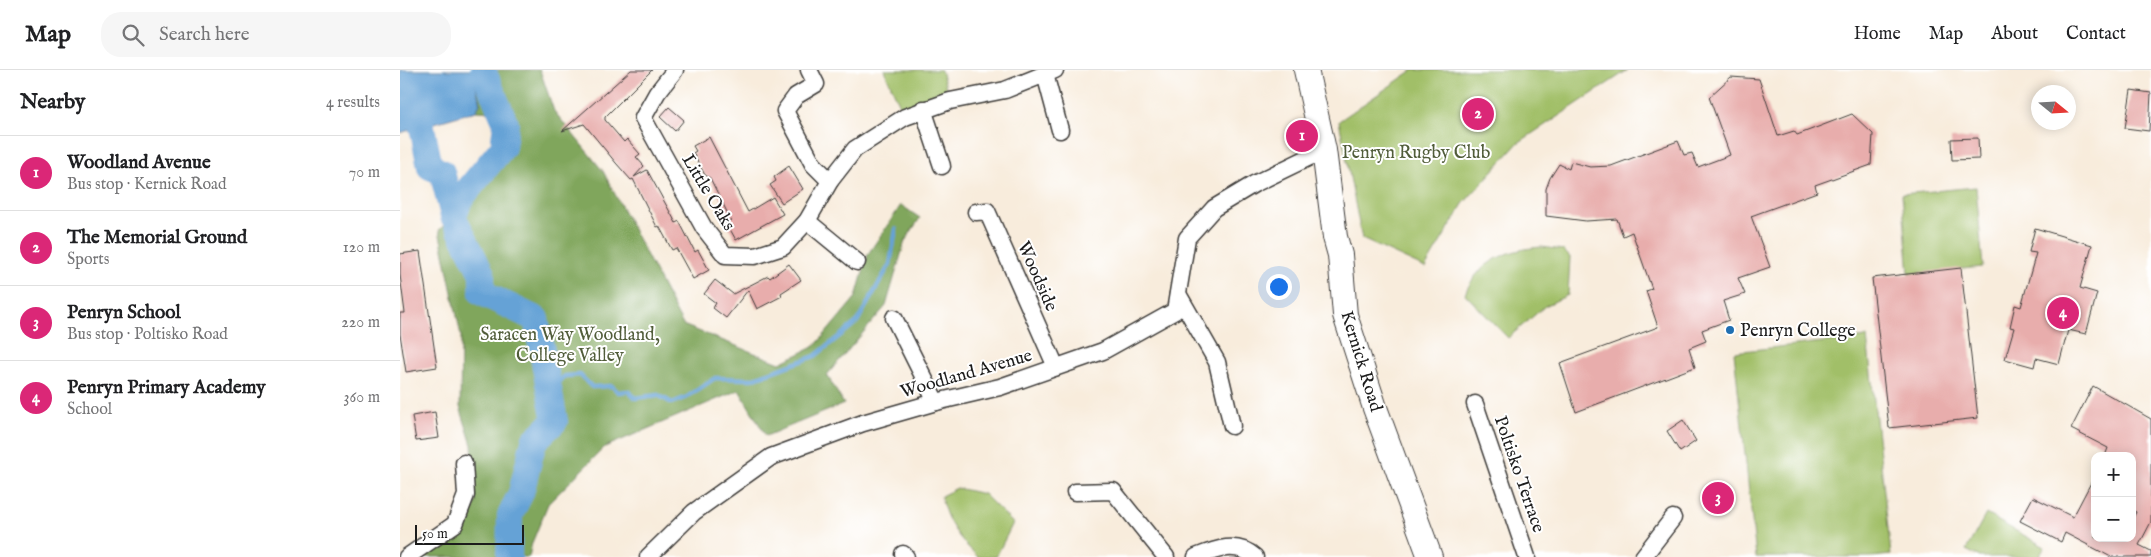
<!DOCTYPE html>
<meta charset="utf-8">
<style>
:root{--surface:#fff;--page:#f6f6f6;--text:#202124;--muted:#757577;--line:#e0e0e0;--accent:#db2777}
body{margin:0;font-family:"IM FELL English",serif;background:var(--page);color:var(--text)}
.controls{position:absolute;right:15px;bottom:15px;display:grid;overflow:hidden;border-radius:10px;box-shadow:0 2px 12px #0003}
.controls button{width:45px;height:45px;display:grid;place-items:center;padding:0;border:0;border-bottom:1px solid var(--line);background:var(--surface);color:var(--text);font:25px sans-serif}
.compass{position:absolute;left:1631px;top:15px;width:45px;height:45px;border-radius:50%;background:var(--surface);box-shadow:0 2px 12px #0003;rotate:108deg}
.scale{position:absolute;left:15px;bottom:12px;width:109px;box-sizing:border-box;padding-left:5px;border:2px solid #1c1c1c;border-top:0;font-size:14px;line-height:18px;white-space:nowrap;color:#1c1c1c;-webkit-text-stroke:4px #fff;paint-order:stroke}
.you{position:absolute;left:878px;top:216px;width:18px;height:18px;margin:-12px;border:4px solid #fff;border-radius:50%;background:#1a73e8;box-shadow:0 0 0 8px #1a73e833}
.badge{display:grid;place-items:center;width:32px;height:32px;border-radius:50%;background:var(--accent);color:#fff;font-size:16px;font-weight:700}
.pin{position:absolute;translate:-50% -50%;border:2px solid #fff;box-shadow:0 1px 5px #0006}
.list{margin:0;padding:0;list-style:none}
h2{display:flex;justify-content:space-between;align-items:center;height:65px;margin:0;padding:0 20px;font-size:21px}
h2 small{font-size:16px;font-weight:400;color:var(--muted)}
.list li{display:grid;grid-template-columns:32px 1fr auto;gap:15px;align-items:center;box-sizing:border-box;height:75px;padding:0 20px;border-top:1px solid var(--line)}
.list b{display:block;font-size:19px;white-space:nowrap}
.list p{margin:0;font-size:16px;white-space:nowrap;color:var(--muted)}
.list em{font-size:16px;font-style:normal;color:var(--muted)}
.icon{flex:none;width:28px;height:28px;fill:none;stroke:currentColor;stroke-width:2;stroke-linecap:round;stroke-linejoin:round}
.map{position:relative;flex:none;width:1751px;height:487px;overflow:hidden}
header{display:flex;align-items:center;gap:30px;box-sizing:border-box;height:70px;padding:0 25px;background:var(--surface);border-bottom:1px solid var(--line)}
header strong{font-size:24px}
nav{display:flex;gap:28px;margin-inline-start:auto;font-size:18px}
.search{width:350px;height:45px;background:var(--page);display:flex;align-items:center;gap:12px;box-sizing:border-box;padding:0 18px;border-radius:20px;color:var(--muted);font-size:19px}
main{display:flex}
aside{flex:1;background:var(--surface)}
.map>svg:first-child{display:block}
</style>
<header>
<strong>Map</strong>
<div class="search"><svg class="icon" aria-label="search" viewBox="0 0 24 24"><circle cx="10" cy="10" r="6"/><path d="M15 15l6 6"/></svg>Search here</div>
<nav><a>Home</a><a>Map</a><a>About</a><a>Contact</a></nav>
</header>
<main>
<aside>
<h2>Nearby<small>4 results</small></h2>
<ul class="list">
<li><span class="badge">1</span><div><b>Woodland Avenue</b><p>Bus stop · Kernick Road</p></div><em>70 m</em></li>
<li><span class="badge">2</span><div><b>The Memorial Ground</b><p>Sports</p></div><em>120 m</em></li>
<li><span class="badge">3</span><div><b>Penryn School</b><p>Bus stop · Poltisko Road</p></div><em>220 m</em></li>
<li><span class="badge">4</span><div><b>Penryn Primary Academy</b><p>School</p></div><em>360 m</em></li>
</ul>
</aside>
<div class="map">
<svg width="1751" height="487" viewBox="0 0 1751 487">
<rect width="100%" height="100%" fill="#fff"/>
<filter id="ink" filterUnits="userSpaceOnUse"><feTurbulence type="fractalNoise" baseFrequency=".02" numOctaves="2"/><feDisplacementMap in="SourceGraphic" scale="10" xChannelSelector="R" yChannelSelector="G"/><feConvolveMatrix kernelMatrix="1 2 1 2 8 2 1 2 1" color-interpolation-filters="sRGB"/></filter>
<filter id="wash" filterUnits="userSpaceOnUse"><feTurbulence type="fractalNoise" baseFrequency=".0096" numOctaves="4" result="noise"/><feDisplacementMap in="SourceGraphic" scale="20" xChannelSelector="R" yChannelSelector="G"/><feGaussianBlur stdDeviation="1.12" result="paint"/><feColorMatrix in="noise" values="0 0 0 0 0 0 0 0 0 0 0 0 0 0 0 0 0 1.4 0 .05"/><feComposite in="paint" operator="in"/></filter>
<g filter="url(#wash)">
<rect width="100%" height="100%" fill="#f8ecdc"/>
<!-- green -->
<g fill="#a1bf67" stroke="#5e6e42">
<path d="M484 0H541L550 31 505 47Z"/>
<path d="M1013 0H1228L1118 73 1063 134 1025 198 962 169 939 51Z"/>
<path d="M1576 117 1583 197 1509 204 1502 124Z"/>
<path d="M1142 177 1163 180 1170 187 1168 225 1145 236 1108 268 1065 224C1078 191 1109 179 1142 177Z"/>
<path d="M1467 267 1491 485 1471 487H1356L1334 282Z"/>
<path d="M557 418 584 424 613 453 596 487H578C559 469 546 452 541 426Z"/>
<path d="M1586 444 1645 477 1639 487H1580L1566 480Z"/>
</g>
<!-- forest -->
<path fill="#80a65c" stroke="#4e613c" d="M73 0H140L154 41 203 101 283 255 380 293 415 276 456 227 468 184 501 135 520 148 505 171 486 236 427 305 444 334 366 366 339 320 205 377 148 434 132 473 129 487H24L67 455 76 432 72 375 60 337 61 266 39 160 53 146 62 127 103 77 106 54 93 42 76 41 80 34Z"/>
<!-- water -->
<path fill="#65a2d6" stroke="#405f79" d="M0 0H73L80 34 76 41 0 63Z"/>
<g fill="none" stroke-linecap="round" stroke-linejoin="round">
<!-- stream -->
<path stroke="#65a2d6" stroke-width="4.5" d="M149 319 165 306 180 305 192 317 212 316 218 322 228 321 235 328 258 325 272 333 287 327 315 308 352 309 415 286 457 252 490 194 496 159"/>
<!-- river -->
<g stroke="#65a2d6" stroke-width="26">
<path d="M83 0 106 54 103 77 62 127 53 146 82 204V223L136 249 155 351 134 371 121 423 110 445 109 487"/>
<path d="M22 57 30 97 42 102 53 146"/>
</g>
</g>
<g id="blocks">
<!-- building -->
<g fill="#e8adac">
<path d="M231 0H252L205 47V50L224 72 227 69 240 84 236 87 244 96 234 107 247 100 276 153 279 151 295 182 298 180 309 200 293 209 276 178 272 180 259 156 257 157 233 109 231 110 216 93 184 54 162 61Z"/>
<path d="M1331 7 1359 9 1378 66 1394 61 1397 65 1452 44 1473 64 1471 95 1415 115 1417 122 1351 146 1370 197 1338 208 1345 224 1323 231 1329 250 1302 260 1306 271 1289 278 1295 297 1176 342 1160 293 1258 257 1246 221 1252 219 1232 162 1223 166 1217 149 1186 151 1146 146V119L1150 108 1159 94 1169 99 1171 92 1190 97 1211 96 1278 71 1284 85 1292 83 1298 97 1330 85 1309 27Z"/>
<path d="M1731 20 1751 23 1749 61 1725 58Z"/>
<path d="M269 37 284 50 275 61 260 47Z"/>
<path d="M309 67 348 142 373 127 383 144 336 170 326 152 331 150 310 108 305 105 293 83 296 81 293 76Z"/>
<path d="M1578 68 1579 89 1552 90 1551 69Z"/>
<path d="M389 96 403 119 382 133 370 115 376 111 374 107Z"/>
<path d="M1635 158 1692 175 1680 218 1697 223 1686 264 1668 260 1659 294 1636 288 1634 297 1605 289 1614 258 1610 257 1615 235 1621 237 1636 183 1629 182Z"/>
<path d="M20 181 37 297 6 302 0 264V243H5L0 205V184Z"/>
<path d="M389 194 401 210 381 223 382 226 357 239 348 220 326 248 313 238 316 233 304 224 315 210 333 224 368 206 370 208Z"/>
<path d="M1561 198 1578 348 1489 358 1472 208Z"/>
<path d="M1693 316 1751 349V452L1739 475 1751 481V487H1711L1665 463 1661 472 1620 451 1633 427 1673 447 1695 405V468H1732V450L1736 442 1732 440V386H1705L1708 378 1671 359Z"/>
<path d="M35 342 39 368 16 371 12 346Z"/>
<path d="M1283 350 1296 371 1280 382 1267 361Z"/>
</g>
</g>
</g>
<g filter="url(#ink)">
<use href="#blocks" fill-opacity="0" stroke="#3d3b39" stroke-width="1"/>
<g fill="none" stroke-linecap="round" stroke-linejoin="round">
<!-- street casing -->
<g stroke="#3d3b39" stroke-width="19">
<g id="street">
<path d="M275 0 257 23 243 48 304 158 325 185 355 186 383 177 407 151 430 111 455 79 505 47 550 31 605 20 655 0"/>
<path d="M409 0 416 14 396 26 385 41 413 94 430 111"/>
<path d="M645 4 660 60"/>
<path d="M523 39 542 96"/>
<path d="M576 142 587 141 656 297"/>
<path d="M407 151 457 192"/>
<path d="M778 224 817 292 832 356"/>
<path d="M494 248 536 332"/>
<path d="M1075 334 1127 487"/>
<path d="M675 422 713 421 766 487"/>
<path d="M503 484 506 487"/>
<path d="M7 487 55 454 66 425 64 393"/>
<path d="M248 487 294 442 371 387 463 353 536 332 600 317 703 281 775 241 787 168 814 138 854 114 924 80"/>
<path d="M796 487C816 479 837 471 855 487"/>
<path d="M1243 487 1273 448"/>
</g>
</g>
<!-- secondary casing -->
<g stroke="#3d3b39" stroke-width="26">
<path id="secondary" d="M906 0 924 80 935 167 940 185 945 245 975 338 1030 487"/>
</g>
<!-- street -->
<use href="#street" stroke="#fff" stroke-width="16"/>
<!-- secondary -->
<use href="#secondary" stroke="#fff" stroke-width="24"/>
</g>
</g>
<!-- markers -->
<circle fill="#1f6fb2" stroke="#fff" stroke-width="2" cx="1330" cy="260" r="5"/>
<g text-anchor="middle" stroke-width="4" stroke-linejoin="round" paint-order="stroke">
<!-- park labels -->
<g font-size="18" fill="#515d3a" stroke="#fff">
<text x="1016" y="88">Penryn Rugby Club</text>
<text x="170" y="270">Saracen Way Woodland,<tspan x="170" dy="21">College Valley</tspan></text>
</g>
<!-- street labels -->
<g font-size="18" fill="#1c1c1c" stroke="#fff">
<text transform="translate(309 122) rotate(59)" y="6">Little Oaks</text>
<text transform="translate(638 206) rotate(66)" y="6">Woodside</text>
<text transform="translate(962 291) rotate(73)" y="6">Kernick Road</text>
<text transform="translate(566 303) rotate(-16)" y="6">Woodland Avenue</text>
<text transform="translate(1120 404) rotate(71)" y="6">Poltisko Terrace</text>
</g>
<!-- poi labels -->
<g font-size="18" fill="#1c1c1c" stroke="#fff" text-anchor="start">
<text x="1340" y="266">Penryn College</text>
</g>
</g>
</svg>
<div class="controls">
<button>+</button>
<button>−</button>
</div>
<svg class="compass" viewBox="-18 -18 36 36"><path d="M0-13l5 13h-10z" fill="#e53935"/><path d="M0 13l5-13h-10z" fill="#757577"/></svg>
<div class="scale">50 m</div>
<div class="you"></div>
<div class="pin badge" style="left:902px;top:66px">1</div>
<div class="pin badge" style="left:1078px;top:44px">2</div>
<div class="pin badge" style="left:1318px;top:428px">3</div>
<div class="pin badge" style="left:1663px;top:243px">4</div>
</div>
</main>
